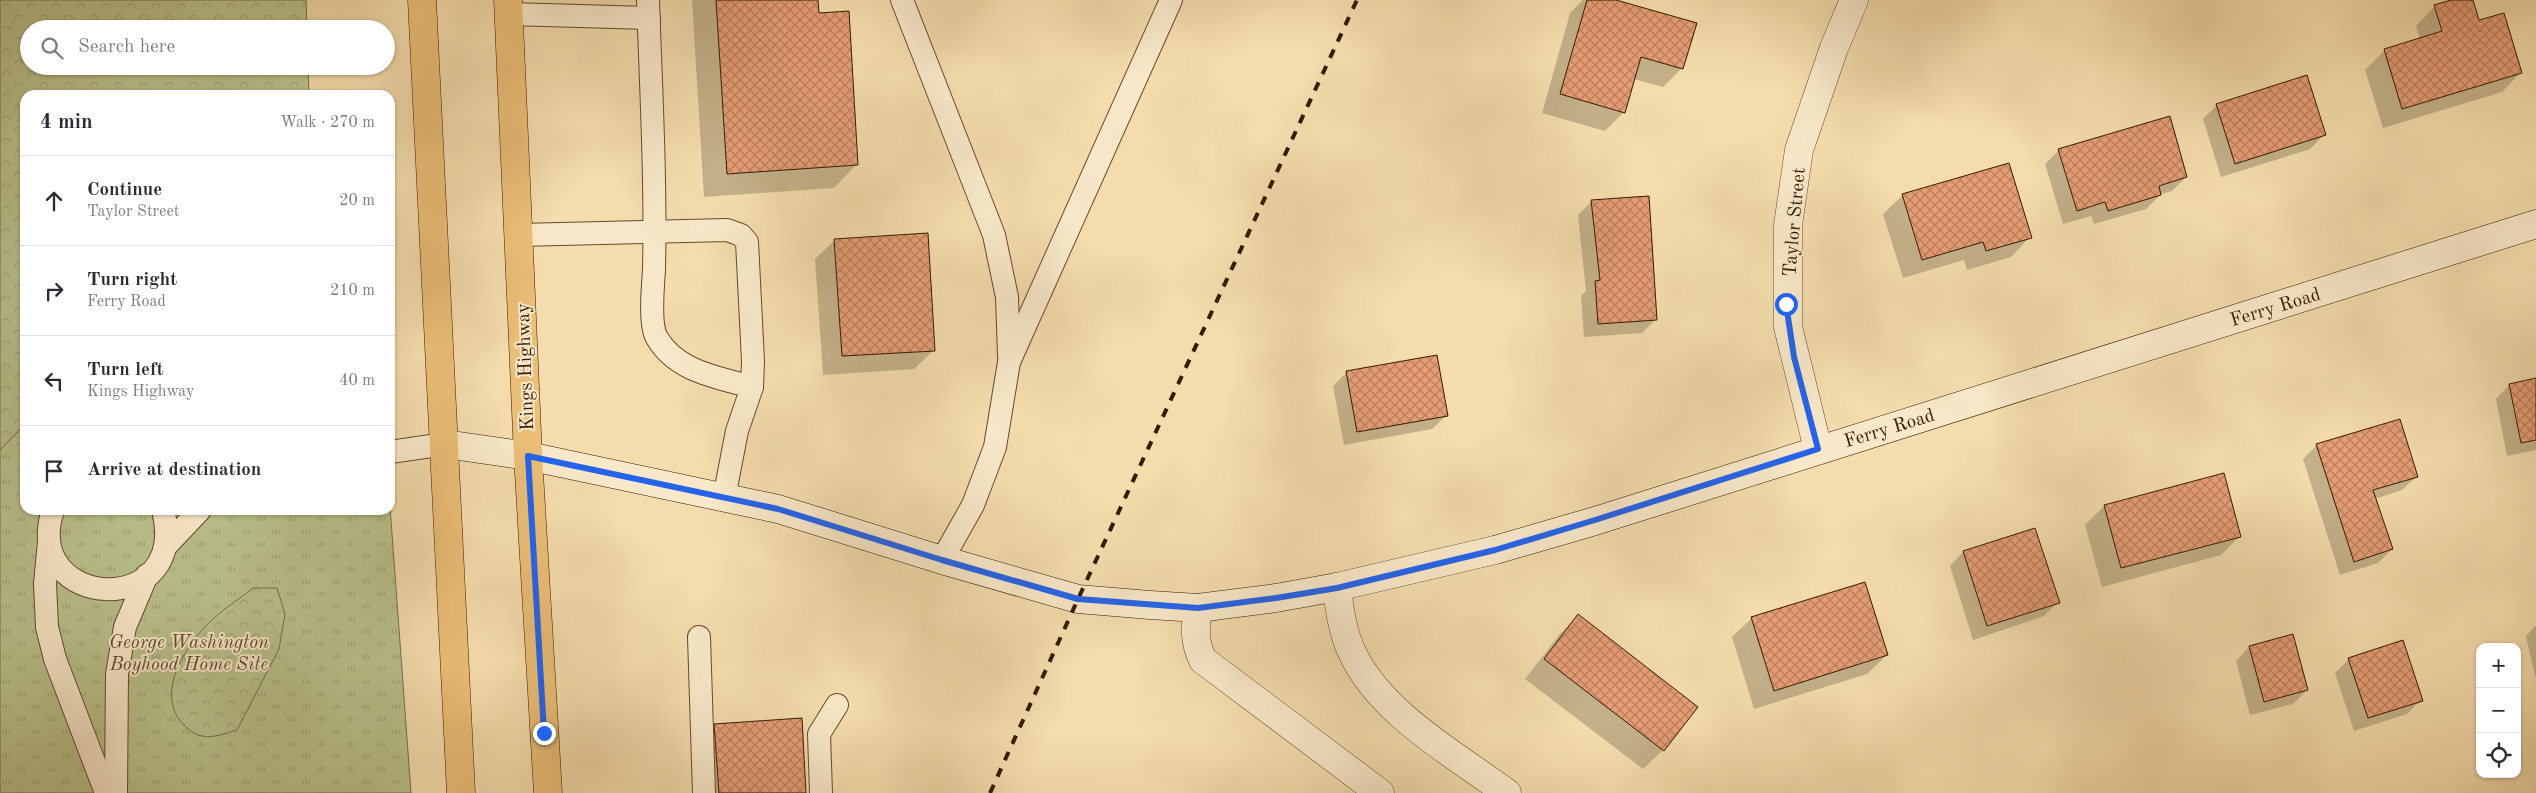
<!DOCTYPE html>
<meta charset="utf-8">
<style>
:root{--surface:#fff;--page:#f7f7f7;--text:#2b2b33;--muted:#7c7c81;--line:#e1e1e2}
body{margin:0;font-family:"Old Standard TT",serif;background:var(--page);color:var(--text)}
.controls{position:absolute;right:15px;bottom:15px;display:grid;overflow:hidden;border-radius:10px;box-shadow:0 1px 4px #0004}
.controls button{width:45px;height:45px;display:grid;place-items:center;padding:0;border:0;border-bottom:1px solid var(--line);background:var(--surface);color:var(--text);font:25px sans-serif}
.stop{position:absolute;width:15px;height:15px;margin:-11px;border:4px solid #2563eb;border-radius:50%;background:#fff}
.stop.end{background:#2563eb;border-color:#fff;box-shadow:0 1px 5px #0008}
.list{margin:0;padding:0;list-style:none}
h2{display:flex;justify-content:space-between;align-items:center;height:65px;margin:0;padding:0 20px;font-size:21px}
h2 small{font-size:16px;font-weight:400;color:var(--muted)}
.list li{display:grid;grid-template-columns:32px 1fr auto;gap:15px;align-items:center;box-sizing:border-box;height:90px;padding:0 20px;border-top:1px solid var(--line)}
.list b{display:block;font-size:19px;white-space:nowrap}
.list p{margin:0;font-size:16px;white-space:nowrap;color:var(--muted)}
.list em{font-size:16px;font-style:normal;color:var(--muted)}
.icon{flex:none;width:28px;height:28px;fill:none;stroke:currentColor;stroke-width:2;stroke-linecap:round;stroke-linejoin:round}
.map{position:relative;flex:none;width:2536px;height:793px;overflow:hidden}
.search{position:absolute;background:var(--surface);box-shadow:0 1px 4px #0004;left:20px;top:20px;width:375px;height:55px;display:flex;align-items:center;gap:12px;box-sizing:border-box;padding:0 18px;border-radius:28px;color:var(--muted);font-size:19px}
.panel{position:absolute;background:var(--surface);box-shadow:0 1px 4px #0004;left:20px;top:90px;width:375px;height:425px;border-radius:15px}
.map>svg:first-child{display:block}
</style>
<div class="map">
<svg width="2536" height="793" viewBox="0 0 2536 793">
<defs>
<pattern id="grass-tufts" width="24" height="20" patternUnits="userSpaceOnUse" patternTransform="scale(1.25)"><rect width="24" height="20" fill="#b9c18c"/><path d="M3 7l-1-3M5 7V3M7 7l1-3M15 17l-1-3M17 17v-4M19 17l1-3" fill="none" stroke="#a0a577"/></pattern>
<pattern id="forest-crowns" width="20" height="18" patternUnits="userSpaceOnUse" patternTransform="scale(1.25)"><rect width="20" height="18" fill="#b9c18c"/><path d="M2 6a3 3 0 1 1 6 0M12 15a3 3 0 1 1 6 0" fill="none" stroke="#a0a577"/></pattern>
<pattern id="building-cross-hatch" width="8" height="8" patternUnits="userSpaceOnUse" patternTransform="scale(1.25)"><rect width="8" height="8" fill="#e69d74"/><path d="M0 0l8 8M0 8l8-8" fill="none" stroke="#bb7f5d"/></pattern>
</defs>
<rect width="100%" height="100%" fill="#f4dcac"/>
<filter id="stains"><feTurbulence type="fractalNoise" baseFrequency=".004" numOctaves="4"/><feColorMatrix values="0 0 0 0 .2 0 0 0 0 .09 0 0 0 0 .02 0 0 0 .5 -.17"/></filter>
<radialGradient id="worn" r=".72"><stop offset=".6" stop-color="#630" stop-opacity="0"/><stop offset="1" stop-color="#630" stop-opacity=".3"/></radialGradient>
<!-- grass -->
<path fill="url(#grass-tufts)" stroke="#776e48" d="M25 424V510H390V506L411 793H0V450Z"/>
<!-- forest -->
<g fill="url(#forest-crowns)" stroke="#776e48">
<path d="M0 0H306L307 29H29V66H308L309 95H25V424L0 450Z"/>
<path d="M253 588H277L285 614 279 649 237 730C214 737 200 743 182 723 154 691 188 642 214 618 226 607 241 598 253 588Z"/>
</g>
<!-- shadow -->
<g fill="#0003">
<path d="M692 0H817L818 14 857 164 834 188 704 197Z"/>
<path d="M1583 0H1611L1682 68 1663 87 1634 79 1624 112 1605 131 1542 113 1570 13Z"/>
<path d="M2455 0H2472L2478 21 2521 72 2502 92 2383 128 2365 70 2385 50 2420 39 2416 26 2435 6Z"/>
<path d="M2217 105 2324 135 2310 149 2221 177 2203 119Z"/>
<path d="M2059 150 2186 177 2172 191 2161 194 2146 209 2094 224 2091 216 2063 224 2045 164Z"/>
<path d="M1903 195 2030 237 2011 257 1967 270 1964 260 1903 278 1883 214Z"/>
<path d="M1592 201 1656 319 1642 333 1584 337 1581 296 1586 291 1578 215Z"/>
<path d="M835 240 934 350 914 369 823 375 815 259Z"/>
<path d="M1347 372 1446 416 1432 429 1344 445 1333 386Z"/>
<path d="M2536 379V450L2507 456 2496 399 2509 385Z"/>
<path d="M2317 445 2416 477 2402 490 2375 499 2392 549 2378 563 2340 575 2303 459Z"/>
<path d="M2104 506 2240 536 2221 555 2102 587 2085 525Z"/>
<path d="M1963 552 2058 602 2044 616 1973 640 1950 566Z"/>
<path d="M1578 616 1696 707 1663 750 1643 769 1525 679 1559 635Z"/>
<path d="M1752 618 1887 655 1867 674 1754 709 1732 637Z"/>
<path d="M2536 625V676H2535L2526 636Z"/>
<path d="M2249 647 2307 690 2293 704 2250 715 2236 661Z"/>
<path d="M2349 659 2421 700 2407 714 2354 731 2335 673Z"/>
<path d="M715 725 805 793H699L695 745Z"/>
</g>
<!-- building -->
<g fill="url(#building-cross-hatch)" stroke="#351a04">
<path d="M716 0H818L819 13 849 11 858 165 727 174Z"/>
<path d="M1587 0H1616L1697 23 1683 69 1641 57 1625 113 1560 94Z"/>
<path d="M2451 0H2473L2479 20 2504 13 2522 73 2402 109 2384 49 2442 31 2434 5Z"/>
<path d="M2307 75 2326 135 2235 164 2216 104Z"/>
<path d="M2170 116 2187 177 2159 186 2161 195 2108 211 2105 202 2077 211 2058 149Z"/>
<path d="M2009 163 2032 238 1986 251 1983 242 1922 260 1902 194Z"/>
<path d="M1649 196 1657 320 1598 324 1595 281 1600 280 1591 200Z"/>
<path d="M928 233 935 351 842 356 834 239Z"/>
<path d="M1437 355 1448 416 1357 432 1346 371Z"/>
<path d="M2536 378V440L2521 443 2509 384Z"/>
<path d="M2400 419 2418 477 2373 490 2393 549 2354 562 2316 444Z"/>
<path d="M2224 473 2241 537 2121 568 2104 505Z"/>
<path d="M2035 528 2060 603 1987 626 1963 551Z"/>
<path d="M1865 582 1888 655 1774 691 1751 617Z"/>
<path d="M1578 614 1698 707 1664 751 1544 659Z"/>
<path d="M2293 634 2308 690 2264 702 2249 646Z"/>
<path d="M2403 640 2423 701 2368 718 2348 658Z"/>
<path d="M802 718 806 793H719L714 724Z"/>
</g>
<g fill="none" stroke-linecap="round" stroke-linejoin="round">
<!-- lane casing -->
<g stroke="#654a2e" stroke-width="24">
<g id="lane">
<path d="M648 0C651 90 656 180 654 270 653 286 649 325 657 338 677 372 717 377 752 387"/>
<path d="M902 0 994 235 1007 297 1009 356"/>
<path d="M509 14 649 18"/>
<path d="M519 235 727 230 741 235 747 242 753 361 752 387 737 431 724 498"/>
<path d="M390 452 445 444"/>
<path d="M53 510C20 610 191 621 163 510"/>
<path d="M49 541 45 584 47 627 55 659 106 793"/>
<path d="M165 547 200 510"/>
<path d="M942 560 973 505 995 447 1009 362 1171 0"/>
<path d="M699 637 704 793"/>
<path d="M116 793 117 674 125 627 147 575"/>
<path d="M821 793 819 734 837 705"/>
</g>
</g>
<!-- street casing -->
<g stroke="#654a2e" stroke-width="29">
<g id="street">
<path d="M1818 449 1788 327V225L1799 150 1834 48 1854 0"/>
<path d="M1337 587C1339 609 1342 630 1351 650 1378 712 1454 754 1507 793"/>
<path d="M1198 608C1195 628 1194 642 1203 660L1380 793"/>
</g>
</g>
<!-- secondary casing -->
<g stroke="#351a04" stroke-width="29">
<path id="secondary" d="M445 444 528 456 778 509 942 560 1078 599 1150 605 1198 608 1276 598 1337 587 1495 550 1595 521 2536 224"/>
</g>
<!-- primary casing -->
<g stroke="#351a04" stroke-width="29">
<g id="primary">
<path d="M422 0 461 793"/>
<path d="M508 0 528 456 548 793"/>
</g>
</g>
<!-- lane -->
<use href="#lane" stroke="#f8e8c9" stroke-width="22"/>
<!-- street -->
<use href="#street" stroke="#f8e8c9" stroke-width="28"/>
<!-- secondary -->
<use href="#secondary" stroke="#f8e8c9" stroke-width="28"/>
<!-- primary -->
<use href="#primary" stroke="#eabe76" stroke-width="28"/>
<!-- rail -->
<path stroke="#351a04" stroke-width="4" stroke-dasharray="9 9" stroke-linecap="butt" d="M990 793 1078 599 1357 0"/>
</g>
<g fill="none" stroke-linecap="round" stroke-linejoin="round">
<!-- route -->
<path stroke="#2563eb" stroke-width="6" d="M544 733 528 456 778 509 942 560 1078 599 1198 608 1276 598 1337 588 1495 550 1595 520 1818 449 1794 357 1786 304"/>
</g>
<g text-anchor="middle" stroke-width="4" stroke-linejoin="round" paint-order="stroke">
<!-- street labels -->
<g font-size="19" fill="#351a04" stroke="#f8e8c9">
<text transform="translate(1793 222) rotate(-85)" y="7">Taylor Street</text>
<text transform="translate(2275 306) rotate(-17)" y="7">Ferry Road</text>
<text transform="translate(524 367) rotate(-92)" y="7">Kings Highway</text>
<text transform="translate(1889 427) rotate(-17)" y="7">Ferry Road</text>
</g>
<!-- park labels -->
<g font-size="19" font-style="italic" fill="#5d4c2d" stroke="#f8e8c9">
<text x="189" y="648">George Washington<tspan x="189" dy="22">Boyhood Home Site</tspan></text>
</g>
</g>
<rect width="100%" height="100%" filter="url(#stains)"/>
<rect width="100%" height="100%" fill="url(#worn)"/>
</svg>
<div class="controls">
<button>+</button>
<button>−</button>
<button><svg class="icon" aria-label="locate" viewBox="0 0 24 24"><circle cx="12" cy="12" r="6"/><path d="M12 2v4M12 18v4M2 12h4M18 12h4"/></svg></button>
</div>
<div class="stop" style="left:1786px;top:304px"></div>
<div class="stop end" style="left:544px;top:733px"></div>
<div class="search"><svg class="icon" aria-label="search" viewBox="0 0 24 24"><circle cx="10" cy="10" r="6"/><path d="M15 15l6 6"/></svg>Search here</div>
<section class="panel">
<h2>4 min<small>Walk · 270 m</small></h2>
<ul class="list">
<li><svg class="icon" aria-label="ahead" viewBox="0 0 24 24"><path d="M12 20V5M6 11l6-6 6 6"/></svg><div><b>Continue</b><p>Taylor Street</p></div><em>20 m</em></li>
<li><svg class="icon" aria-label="right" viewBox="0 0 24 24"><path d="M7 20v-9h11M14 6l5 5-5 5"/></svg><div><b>Turn right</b><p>Ferry Road</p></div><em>210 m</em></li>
<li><svg class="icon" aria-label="left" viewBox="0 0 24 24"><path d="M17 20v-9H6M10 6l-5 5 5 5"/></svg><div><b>Turn left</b><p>Kings Highway</p></div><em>40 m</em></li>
<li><svg class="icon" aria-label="arrive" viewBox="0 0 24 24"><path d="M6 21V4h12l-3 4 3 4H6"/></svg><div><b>Arrive at destination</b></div></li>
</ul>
</section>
</div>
